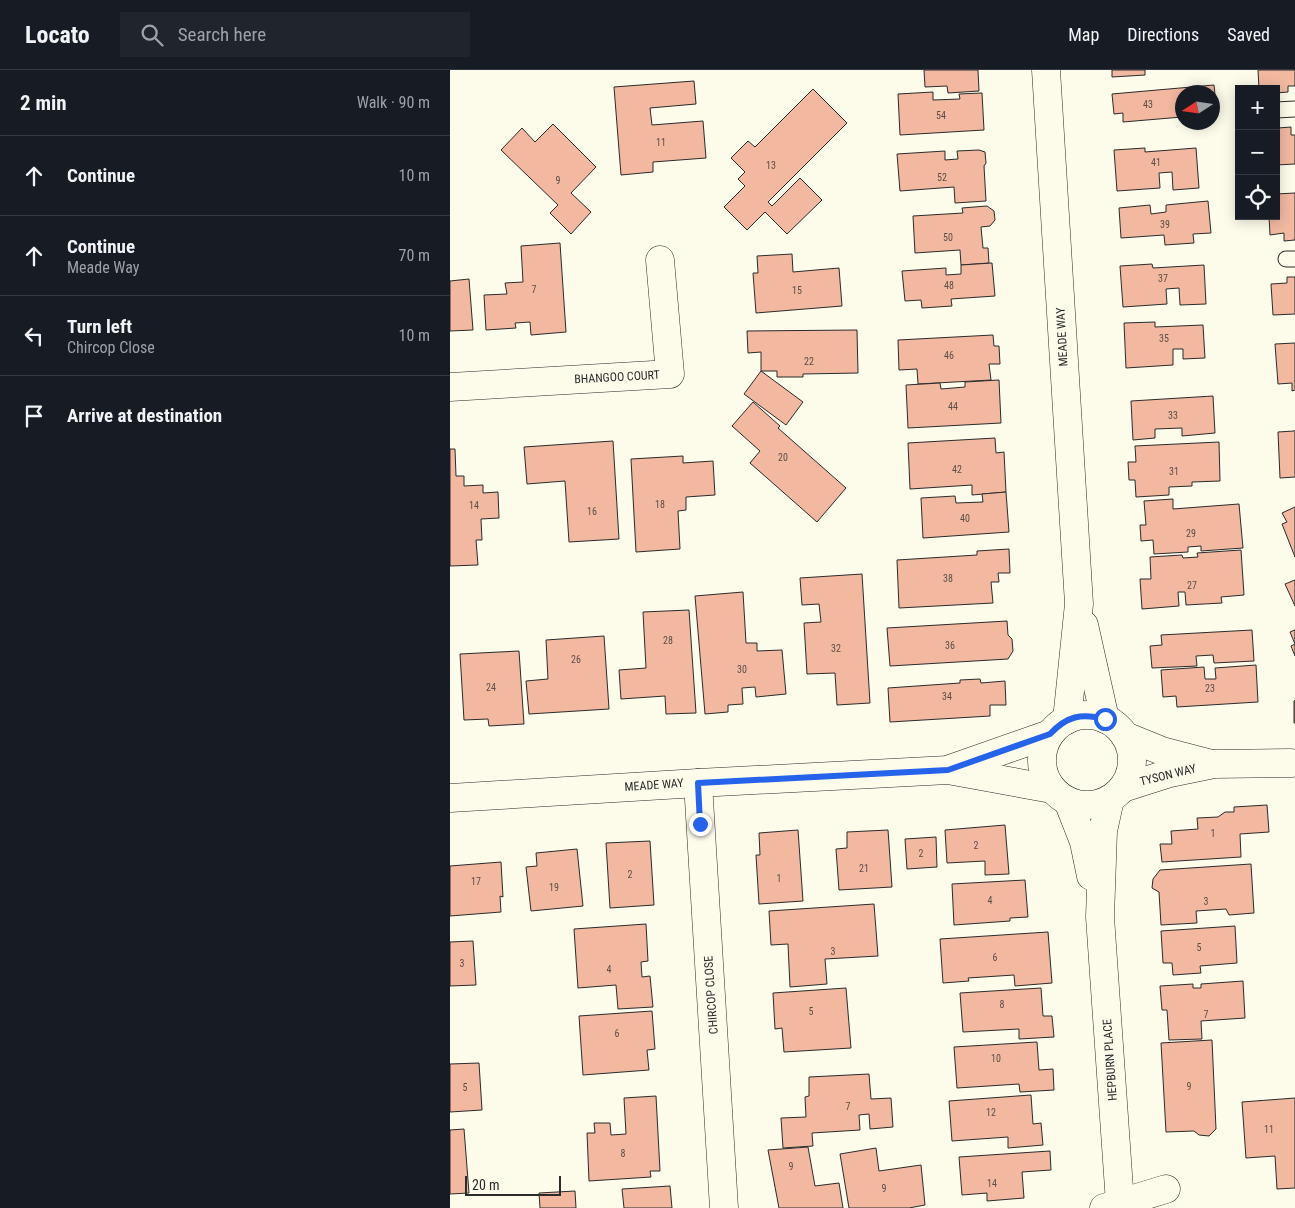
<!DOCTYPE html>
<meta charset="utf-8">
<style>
:root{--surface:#171b24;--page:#20242c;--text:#f1f3f6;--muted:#9ea1a6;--line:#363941}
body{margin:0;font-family:"Roboto Condensed",sans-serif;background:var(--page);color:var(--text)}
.controls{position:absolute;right:15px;top:15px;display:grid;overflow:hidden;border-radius:0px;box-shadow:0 2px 12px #0003}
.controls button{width:45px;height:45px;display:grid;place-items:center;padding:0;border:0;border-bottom:1px solid var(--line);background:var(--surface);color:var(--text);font:25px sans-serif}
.compass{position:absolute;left:725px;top:15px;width:45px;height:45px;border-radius:50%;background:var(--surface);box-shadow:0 2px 12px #0003;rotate:258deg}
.scale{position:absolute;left:15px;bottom:12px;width:96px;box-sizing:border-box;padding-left:5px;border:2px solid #2b2b2b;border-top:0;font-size:14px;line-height:18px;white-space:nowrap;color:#2b2b2b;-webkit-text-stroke:4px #fdfbea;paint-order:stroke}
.stop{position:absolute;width:15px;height:15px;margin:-11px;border:4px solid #2563eb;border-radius:50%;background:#fff}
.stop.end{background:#2563eb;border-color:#fff;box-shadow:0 1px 5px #0008}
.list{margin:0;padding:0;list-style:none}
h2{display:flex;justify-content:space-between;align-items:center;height:65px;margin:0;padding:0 20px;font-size:21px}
h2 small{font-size:16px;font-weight:400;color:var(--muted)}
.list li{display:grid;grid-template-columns:32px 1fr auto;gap:15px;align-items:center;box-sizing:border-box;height:80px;padding:0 20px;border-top:1px solid var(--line)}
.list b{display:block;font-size:19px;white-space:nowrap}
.list p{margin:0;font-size:16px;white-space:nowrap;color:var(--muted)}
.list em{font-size:16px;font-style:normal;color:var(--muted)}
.icon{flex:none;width:28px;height:28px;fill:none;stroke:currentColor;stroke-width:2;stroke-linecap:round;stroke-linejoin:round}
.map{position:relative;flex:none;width:845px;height:1138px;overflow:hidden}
header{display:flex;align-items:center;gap:30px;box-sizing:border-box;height:70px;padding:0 25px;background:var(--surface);border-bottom:1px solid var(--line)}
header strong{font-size:24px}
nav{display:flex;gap:28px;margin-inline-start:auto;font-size:18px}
.search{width:350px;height:45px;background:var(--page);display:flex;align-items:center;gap:12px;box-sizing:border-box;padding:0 18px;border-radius:0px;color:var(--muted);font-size:19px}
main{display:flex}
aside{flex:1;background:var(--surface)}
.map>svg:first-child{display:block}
</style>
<header>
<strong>Locato</strong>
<div class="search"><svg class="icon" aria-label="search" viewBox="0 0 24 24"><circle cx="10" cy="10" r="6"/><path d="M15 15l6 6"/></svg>Search here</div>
<nav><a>Map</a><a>Directions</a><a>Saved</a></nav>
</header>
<main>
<aside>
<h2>2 min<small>Walk · 90 m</small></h2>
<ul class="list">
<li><svg class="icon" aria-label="ahead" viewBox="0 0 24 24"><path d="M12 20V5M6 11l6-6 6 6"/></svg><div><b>Continue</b></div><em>10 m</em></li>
<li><svg class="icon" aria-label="ahead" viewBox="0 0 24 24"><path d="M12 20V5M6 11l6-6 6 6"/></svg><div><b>Continue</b><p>Meade Way</p></div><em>70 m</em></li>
<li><svg class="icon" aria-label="left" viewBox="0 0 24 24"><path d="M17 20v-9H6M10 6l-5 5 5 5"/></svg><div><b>Turn left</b><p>Chircop Close</p></div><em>10 m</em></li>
<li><svg class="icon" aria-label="arrive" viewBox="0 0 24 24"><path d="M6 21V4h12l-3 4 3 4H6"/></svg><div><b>Arrive at destination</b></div></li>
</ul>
</aside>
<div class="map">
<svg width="845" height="1138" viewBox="0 0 845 1138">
<rect width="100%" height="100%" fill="#fdfbea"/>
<!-- building -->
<g fill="#f2b8a0" stroke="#2b2b2b">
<path d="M474 0H528L529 21 498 23 497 16 475 17Z"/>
<path d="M662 0H695V5L662 7Z"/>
<path d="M808 0H845V16H838V22L826 23V19H809Z"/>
<path d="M244 11 246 34 200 38 202 55 253 51 256 88 203 92V102L171 105 164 17Z"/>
<path d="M764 15 767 44H762V22H732V47L673 52V43L664 44 662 24Z"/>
<path d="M363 19 397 53 318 132 322 136 350 108 372 130 337 164 315 142 297 160 274 137 295 116 288 109 295 102 281 88 298 71 305 77Z"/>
<path d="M483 22V30L510 29 509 24 532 23 534 60 450 65 448 24Z"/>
<path d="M103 54 146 97 121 123 141 142 121 164 100 143 108 135 51 80 72 58 85 72Z"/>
<path d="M841 57V65H845V94L826 95V64H828V58Z"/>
<path d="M695 78V82L746 78 749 118 723 120 722 102 709 103 710 118 667 121 664 80Z"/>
<path d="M529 80 535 82 536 93 534 96 536 131 505 133 504 117 450 121 447 84 495 81V90L508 89 507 81Z"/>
<path d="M845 123V170L834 171V163L820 165 819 146H826V124Z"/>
<path d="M758 131 761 163 743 164 744 173 715 175 714 165 671 168 669 138 700 135 701 144 716 142V135Z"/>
<path d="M537 136 544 141 545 150 540 156 531 157 533 178H538L539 193 511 195 510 180 465 183 463 146 513 143 512 138Z"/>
<path d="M110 173 116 262 81 265 80 252 65 253 66 258 36 260 34 225 57 224 55 213 73 212 71 176Z"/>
<path d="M342 184 343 202 389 198 392 236 306 243 303 203H308L307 186Z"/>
<path d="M542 193 545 226 501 229 502 236 472 238 471 230 455 231 452 201 496 198V205L511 204V195Z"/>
<path d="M702 194 703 198 754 195 756 234 730 235 729 218 716 219 717 234 673 237 670 196Z"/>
<path d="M837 207H845V244L823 245 821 214 837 213Z"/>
<path d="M19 209 23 260 0 261V211Z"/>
<path d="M705 252V257L753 255 755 288 733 289V279H723V295L676 298 674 253Z"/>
<path d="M407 260 408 303 353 304V307H327V301H311V282L298 283 297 261Z"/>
<path d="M543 265 544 276H549L550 294H539L541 310 468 314 467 299 449 300 448 270Z"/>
<path d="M845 273V320L842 321V313L828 314 825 274Z"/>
<path d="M311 301 353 332 336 355 294 324Z"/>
<path d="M549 310 551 353 458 358 456 315 490 313 491 319 515 317V312Z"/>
<path d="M763 326 765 363 732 366V358L705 359V368L683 370 681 331Z"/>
<path d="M303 332 330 356 328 358 396 418 367 452 300 393 310 381 282 356Z"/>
<path d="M845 360V407L830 408 828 362 844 361Z"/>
<path d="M545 368 546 383 554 382 556 422 522 425V415L460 419 458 373Z"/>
<path d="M163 371 169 469 119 472 115 411 77 414 74 377Z"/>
<path d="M769 372 770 411 742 412V416L719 417V425L686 427 685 410H679L678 392H686L685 376Z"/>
<path d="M0 379H5L6 406H14V416L33 415V423L48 422 49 448 31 449 32 470H26L28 495 0 496Z"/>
<path d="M233 386V393L263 391 265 425 236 427V440L228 441 230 479 186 482 181 389Z"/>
<path d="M556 422 559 462 473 468 471 428 505 426 506 433 533 432 532 424Z"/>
<path d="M723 429V439L789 434 793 478 751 481V476L738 477V482L704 484 703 470 691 471 690 455H696L694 431Z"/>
<path d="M845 437V487L832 454 837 452 832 443Z"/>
<path d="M559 479 560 503H548L549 512H541L543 533 449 538 447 490 527 485V481Z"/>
<path d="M791 480 794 525 771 527 772 533 736 535 735 522H728L729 536 692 539 690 509H701L700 487 732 485 733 488 748 487 747 483Z"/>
<path d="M412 504 420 633 387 635 385 603 357 604 354 553 371 552 369 534 352 535 350 508Z"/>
<path d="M845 510V536L835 514Z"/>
<path d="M293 522 296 573H307V581L332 580 336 624 306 627 305 617 292 618 293 634 278 635V642L255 644 245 526Z"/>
<path d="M239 540 246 643 216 644 215 626 171 629 169 600 196 598 193 542Z"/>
<path d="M557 551 558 565 562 569 563 581 558 589 440 596 437 558Z"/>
<path d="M802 560 804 591 764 593 763 585 746 586 747 596 702 598 700 576 712 575 711 565Z"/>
<path d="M845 560V586L841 576 845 574 840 562Z"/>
<path d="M154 566 159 639 79 644 76 611 98 609 96 570Z"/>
<path d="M69 581 74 654 39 656 38 649 14 650 10 584Z"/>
<path d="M806 595 808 632 727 637 726 626 713 627 711 600 754 597 755 609H766L765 598Z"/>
<path d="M530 609 531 613 555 611 556 635H540V646L440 652 438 618 510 613V610Z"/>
<path d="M845 630V653H844V631Z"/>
<path d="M817 735 819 762 790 764 791 787 712 792 710 774H722L721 761 748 759 747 748 768 747 775 742H784V737Z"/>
<path d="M555 755 559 804 535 805V791L497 793 495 760Z"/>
<path d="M348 760 353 831 309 834 306 785H310L309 763Z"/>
<path d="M438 760 442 817 389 820 386 779 397 778V762Z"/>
<path d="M486 767 487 797 457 799 455 769Z"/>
<path d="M200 771 204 835 160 838 156 773Z"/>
<path d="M127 779 133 836 81 841 76 797 87 796 86 783Z"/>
<path d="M51 792 53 827 50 826 51 842 0 846V796Z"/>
<path d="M801 794 804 843 779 845 776 839 746 841 747 853 711 855 709 822 702 818 703 809 710 800Z"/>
<path d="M575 810 578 847 560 848V851L504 855 502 814Z"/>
<path d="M424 834 428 886 375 889 377 914 340 917 338 874 321 875 319 841Z"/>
<path d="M196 854 198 891 191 892 192 907 200 906 203 937 168 939 166 915 128 918 124 859Z"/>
<path d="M785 856 787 893 750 896 751 903 723 905 722 893H713L711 861Z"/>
<path d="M598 862 602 913 565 916 564 905 518 908 519 911 493 913 490 869Z"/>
<path d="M23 871 26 915 0 916V872Z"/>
<path d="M793 911 795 948 751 951 752 969 719 970 717 940H712L710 916 743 914V918H751V914Z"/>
<path d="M396 918 401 978 334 982 332 958 325 959 323 923Z"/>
<path d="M591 918 593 946H602L604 967 569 969V959L513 962 510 923Z"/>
<path d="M202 941 205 979 197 980 199 1000 133 1005 129 946Z"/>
<path d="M762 970 766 1059 759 1066 749 1065 744 1061 716 1062 711 973Z"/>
<path d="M587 972 589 1000 603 999 604 1020 570 1022 569 1014 507 1018 504 977Z"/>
<path d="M29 993 32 1040 0 1042V994Z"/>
<path d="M419 1004 421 1029 441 1028 443 1057 420 1059 419 1044 409 1045 410 1060 362 1063 363 1076 333 1078 331 1048 356 1047 355 1027 359 1026V1007Z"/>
<path d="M581 1025 583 1054 591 1053 593 1075 558 1078V1067L502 1071 499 1031Z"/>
<path d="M206 1026 210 1101H200L201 1107 139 1111 137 1063H145L144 1053H160L161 1065 176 1064 174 1028Z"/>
<path d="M845 1028V1118L827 1119 825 1086 796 1088 792 1032Z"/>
<path d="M14 1059 19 1123 0 1124V1060Z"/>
<path d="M358 1077 365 1116 389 1113 393 1138H329L318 1080Z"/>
<path d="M426 1078 429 1101 471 1095 475 1135 459 1138H399L390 1084Z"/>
<path d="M600 1081 601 1100 572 1102 574 1128 537 1131V1123L512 1125 509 1087Z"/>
<path d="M220 1116 222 1138H174L172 1119Z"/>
<path d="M125 1121 126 1138H90L89 1123Z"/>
</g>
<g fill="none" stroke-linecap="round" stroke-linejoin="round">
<!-- service casing -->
<g stroke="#2b2b2b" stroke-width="17">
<g id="service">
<path d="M826 40 845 39"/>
<path d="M836 189H845"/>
</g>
</g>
<!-- minor casing -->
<g stroke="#2b2b2b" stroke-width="29">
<g id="minor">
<path d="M596 0 629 534 617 650"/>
<path d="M0 317 220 304 210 190"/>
<path d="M634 555 655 649"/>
<circle cx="637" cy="690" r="45"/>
<path d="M675 666 712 681 758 693"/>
<path d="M500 699 600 664"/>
<path d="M248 713 274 1138"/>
<path d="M673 718 720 703 764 694 841 693"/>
<path d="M0 728 248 713 498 700 602 719"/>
<path d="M660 729 653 761 650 847 670 1133"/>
<path d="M618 731 634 772 641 806"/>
<path d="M654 1138 716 1119"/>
</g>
</g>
<!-- service -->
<use href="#service" stroke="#fdfbea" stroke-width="15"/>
<!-- minor -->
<use href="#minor" stroke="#fdfbea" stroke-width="28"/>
</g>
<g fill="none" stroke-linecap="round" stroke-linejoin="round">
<!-- route -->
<path stroke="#2563eb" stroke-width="6" d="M250 754 248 713 498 700 600 664C617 646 631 643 655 649"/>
</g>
<g text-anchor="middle" stroke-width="4" stroke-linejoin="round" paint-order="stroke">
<!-- number labels -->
<g font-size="10" fill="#5d4e48">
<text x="698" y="38">43</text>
<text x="491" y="49">54</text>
<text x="211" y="76">11</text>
<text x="706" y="96">41</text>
<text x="321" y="99">13</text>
<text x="492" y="111">52</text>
<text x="108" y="114">9</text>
<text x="715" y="158">39</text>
<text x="498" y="171">50</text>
<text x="713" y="212">37</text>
<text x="499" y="219">48</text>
<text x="84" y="223">7</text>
<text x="347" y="224">15</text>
<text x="714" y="272">35</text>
<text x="499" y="289">46</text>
<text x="359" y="295">22</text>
<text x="503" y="340">44</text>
<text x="723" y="349">33</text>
<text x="333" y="391">20</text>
<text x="507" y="403">42</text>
<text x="724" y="405">31</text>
<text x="210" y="438">18</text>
<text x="24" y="439">14</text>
<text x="142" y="445">16</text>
<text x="515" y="452">40</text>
<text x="741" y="467">29</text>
<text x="498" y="512">38</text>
<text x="742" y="519">27</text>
<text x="218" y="574">28</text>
<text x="500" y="579">36</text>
<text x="386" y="582">32</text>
<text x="126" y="593">26</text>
<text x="292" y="603">30</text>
<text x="41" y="621">24</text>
<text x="760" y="622">23</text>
<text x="497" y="630">34</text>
<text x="763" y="767">1</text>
<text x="526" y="779">2</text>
<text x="471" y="787">2</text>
<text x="414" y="802">21</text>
<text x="180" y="808">2</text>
<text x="329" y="812">1</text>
<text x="26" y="815">17</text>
<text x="104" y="821">19</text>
<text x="540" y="834">4</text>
<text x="756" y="835">3</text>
<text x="749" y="881">5</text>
<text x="383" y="885">3</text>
<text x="545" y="891">6</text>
<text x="12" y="897">3</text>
<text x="159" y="903">4</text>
<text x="552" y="938">8</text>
<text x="361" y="945">5</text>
<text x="756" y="948">7</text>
<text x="167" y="967">6</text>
<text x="546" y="992">10</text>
<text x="739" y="1020">9</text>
<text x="15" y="1021">5</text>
<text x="398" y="1040">7</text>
<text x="541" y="1046">12</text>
<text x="819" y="1063">11</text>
<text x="173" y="1087">8</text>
<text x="341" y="1100">9</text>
<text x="542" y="1117">14</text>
<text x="434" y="1122">9</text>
</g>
<!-- street labels -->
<g font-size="12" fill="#2b2b2b" stroke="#fdfbea">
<text transform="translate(612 267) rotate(-93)" y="4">MEADE WAY</text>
<text transform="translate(167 307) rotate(-3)" y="4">BHANGOO COURT</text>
<text transform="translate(718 705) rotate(-14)" y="4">TYSON WAY</text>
<text transform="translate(204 715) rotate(-4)" y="4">MEADE WAY</text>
<text transform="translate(261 925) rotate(-94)" y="4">CHIRCOP CLOSE</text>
<text transform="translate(660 990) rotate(-94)" y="4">HEPBURN PLACE</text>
</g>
</g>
</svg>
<div class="controls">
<button>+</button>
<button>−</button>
<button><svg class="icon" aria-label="locate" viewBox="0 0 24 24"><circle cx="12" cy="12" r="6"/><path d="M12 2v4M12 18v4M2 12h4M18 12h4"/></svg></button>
</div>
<svg class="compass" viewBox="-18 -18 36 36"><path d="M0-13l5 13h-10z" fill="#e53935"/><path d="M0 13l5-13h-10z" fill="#9ea1a6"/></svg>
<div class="scale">20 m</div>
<div class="stop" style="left:655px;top:649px"></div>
<div class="stop end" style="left:250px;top:754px"></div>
</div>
</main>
